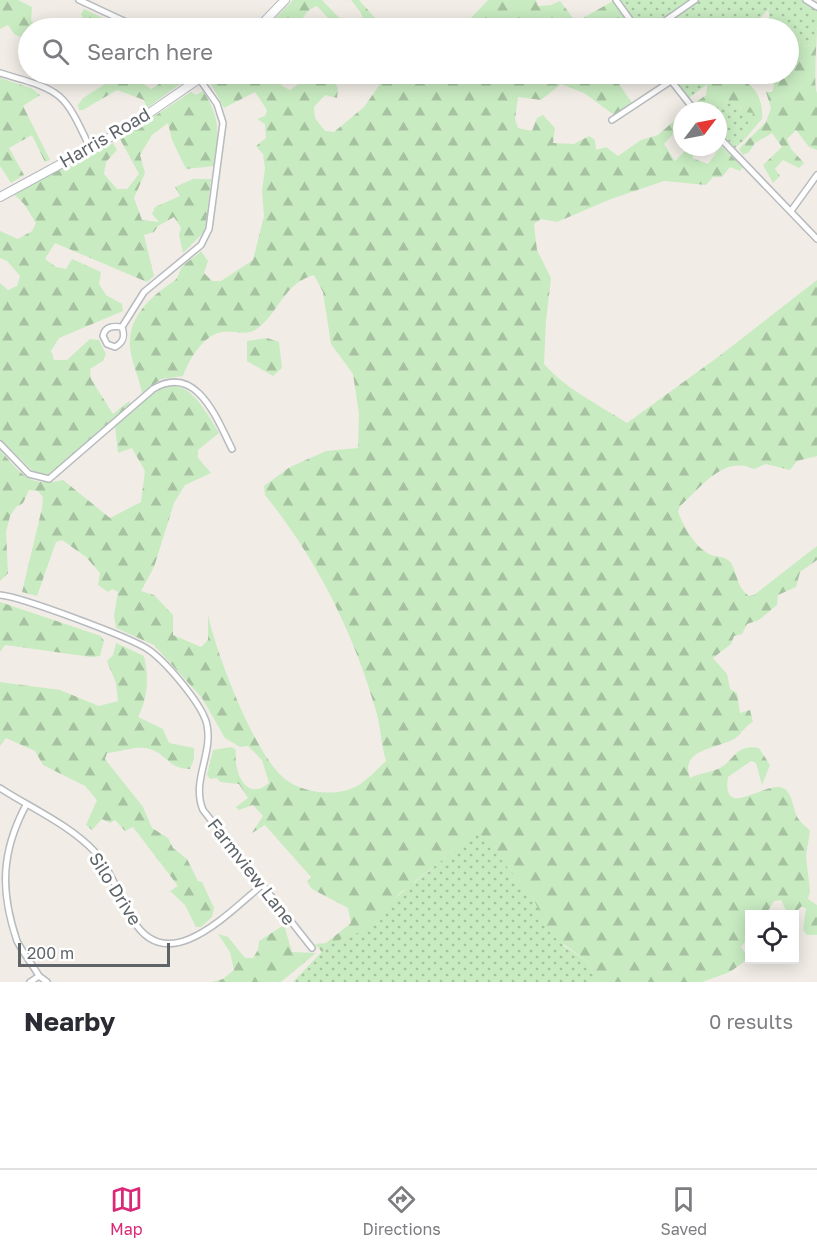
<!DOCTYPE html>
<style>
:root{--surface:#fff;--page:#f2f2f3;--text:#2b2b33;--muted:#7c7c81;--line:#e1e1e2;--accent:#db2777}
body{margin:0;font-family:"Golos Text",sans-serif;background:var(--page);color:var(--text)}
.controls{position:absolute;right:18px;bottom:18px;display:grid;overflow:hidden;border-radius:0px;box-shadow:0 3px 15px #0003}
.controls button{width:54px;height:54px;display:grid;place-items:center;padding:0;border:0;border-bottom:2px solid var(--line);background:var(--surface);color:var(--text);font:30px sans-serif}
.compass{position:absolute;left:673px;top:102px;width:54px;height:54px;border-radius:50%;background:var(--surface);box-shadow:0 3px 15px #0003;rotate:58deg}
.scale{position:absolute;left:18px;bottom:15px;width:152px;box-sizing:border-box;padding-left:6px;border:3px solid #5e6468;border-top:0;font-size:16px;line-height:21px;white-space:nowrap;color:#5e6468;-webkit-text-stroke:4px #fff;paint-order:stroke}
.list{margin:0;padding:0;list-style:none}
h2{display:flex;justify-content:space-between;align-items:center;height:78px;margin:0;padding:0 24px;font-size:26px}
h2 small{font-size:20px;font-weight:400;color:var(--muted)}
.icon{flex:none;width:33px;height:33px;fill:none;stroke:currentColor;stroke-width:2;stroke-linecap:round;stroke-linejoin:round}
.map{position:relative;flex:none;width:817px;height:982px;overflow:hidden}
.search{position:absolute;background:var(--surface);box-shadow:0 3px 15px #0003;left:18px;right:18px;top:18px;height:66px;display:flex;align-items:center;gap:15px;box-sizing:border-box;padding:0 21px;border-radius:33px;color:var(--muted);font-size:22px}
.sheet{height:186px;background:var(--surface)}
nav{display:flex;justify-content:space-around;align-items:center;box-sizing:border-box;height:84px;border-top:2px solid var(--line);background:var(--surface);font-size:16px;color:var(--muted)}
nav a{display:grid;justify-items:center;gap:3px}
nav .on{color:var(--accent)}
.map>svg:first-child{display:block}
</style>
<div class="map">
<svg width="817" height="982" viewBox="0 0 817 982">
<defs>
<pattern id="grass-dots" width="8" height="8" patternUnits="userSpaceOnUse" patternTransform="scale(1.5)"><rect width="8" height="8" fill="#c8ebc1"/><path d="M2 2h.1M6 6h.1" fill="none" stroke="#a6c2a1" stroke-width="1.8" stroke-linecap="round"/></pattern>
<pattern id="forest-firs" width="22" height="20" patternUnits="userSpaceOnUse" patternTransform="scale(1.5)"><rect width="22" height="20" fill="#c8ebc1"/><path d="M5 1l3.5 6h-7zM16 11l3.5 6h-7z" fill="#a6c2a1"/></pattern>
</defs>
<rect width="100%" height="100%" fill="#f1ede6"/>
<!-- grass -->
<g fill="url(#grass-dots)">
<path d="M621 0H802L817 10V27L812 44 807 47 789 37 788 28H770L768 4V10L750 28 728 24 726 28H640Z"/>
<path d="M671 74H709L706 85 689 98Z"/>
<path d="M729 102H735L741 109 753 113 745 130 744 140 735 148 718 129V111H716Z"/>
<path d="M478 831 533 898 564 946 587 961 596 982H293L332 941 378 923 394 899Z"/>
</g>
<!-- forest -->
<g fill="url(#forest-firs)">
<path d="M0 0H18L32 7 31 21 40 28H28V40L14 34 8 25 0 29Z"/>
<path d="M293 0H322L349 28H337L317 6C306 9 304 20 295 25 287 30 276 29 266 28Z"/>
<path d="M351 0H359L376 19 366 28 361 13Z"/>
<path d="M488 0H536L538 6 551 5 560 1 576 22 613 1 626 20 619 28H456L471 18Z"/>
<path d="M84 9 103 18 101 25 81 28 84 22 81 14Z"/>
<path d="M817 27C817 41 813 84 817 93V150L809 147 796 130 787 139 791 149 804 163 799 168 783 160 775 169 780 176 773 183 763 165 782 147 772 133 755 143 749 152 743 155 739 149 766 122 771 108 766 92H772L774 85 768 74H788L789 37 807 47 812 44Z"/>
<path d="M105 74H129L151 89 175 74H189L191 76 147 108 144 100 117 90 83 110H79L78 105 83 98 105 84Z"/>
<path d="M220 74H235L242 83 248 80V74H277L282 86 290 90 301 82 304 74H329L338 88 337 98 325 95 314 107 315 118 325 131 334 132 364 107 385 77 391 74H636L619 84 632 103 614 115 584 93 561 84 541 100 518 97 515 119 518 128 532 131 537 118 543 115 555 128 553 143 574 144 589 136 595 140 596 150 606 147 618 156 641 140 658 135 682 114V124L664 144 675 161 689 147H697L692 158 708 164 721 146 743 167 740 171 730 167 722 177H713L706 185 664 181 611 199 557 222 541 219 534 224 537 250 551 278 546 321 544 364C566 389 599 405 627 423L718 357 817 280V456L797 461 790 470 766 464 754 469C723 455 702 487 680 506L678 512C684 527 694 546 709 554 716 558 725 555 731 563 738 574 736 587 749 596L754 595 817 546V560L800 572 796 587 778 595 777 605 759 620 747 624 742 634 734 636 731 644 713 658 727 674 730 689 737 693 740 713 750 710 753 722C745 726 743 732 737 737 721 749 679 747 690 778 700 773 708 773 718 769 734 762 735 743 759 748L770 765 762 785 756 763 751 761 728 777C721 822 766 780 783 788 794 793 792 812 800 821 803 825 807 827 810 831L806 856 810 891 808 899 817 905V935H807L803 930 806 909 802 906 794 914H788L781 900 774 901 766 914H750L749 936 741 947 749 958 730 972 702 982H596L587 961 551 935 533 898 478 832 414 882 413 887C393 890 391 911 379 922 363 936 339 933 322 952L315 944 326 943 351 923 348 908 312 889 307 882 311 877 265 825 252 833 263 816 253 805 239 810 236 807 248 798 239 784 220 782 217 778 210 779 207 775 213 750 231 747 236 750C233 771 246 803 269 783L262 760 248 746 240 747 225 738 202 698 154 645 116 628 114 615 118 592 112 589 108 592 98 585 100 573 86 557 62 540 56 542 37 596 22 592 42 508 43 497 38 491 29 490 23 503 16 507 10 516 6 532 8 573 0 581V450C21 474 30 488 63 480L110 518 141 502 145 471 132 448 118 453 115 426C167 379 180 364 219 433L198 450V458L211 473 185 485 174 503 154 567 141 591 154 595 173 615V635L201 647 208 640V615C216 653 255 756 285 779 302 793 335 797 355 787 366 782 377 769 386 761 381 744 381 727 376 711 354 633 316 558 265 495L264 486 290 467 326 451 358 448 359 414 353 374 331 344 323 292 314 275C284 283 280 311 258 328 247 337 234 330 222 332 203 335 189 360 183 376L161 379 142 393C139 375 128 357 130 338 132 313 154 294 174 281 179 278 179 270 183 266 188 260 196 257 201 251L208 261 204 273 212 281H221L253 260 264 216 262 191 265 168 263 154 256 146 266 138 265 124 257 119 265 116 267 110 255 92 224 108 211 84 213 78Z"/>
<path d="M709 74H735V80C755 80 764 102 762 119L744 140 745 130 753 113 745 112 734 102H729L716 111H700L695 103 706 95Z"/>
<path d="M0 78 31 88 40 95 23 106 50 160 45 162 32 135 9 148 24 175 11 183 0 166Z"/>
<path d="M203 91C222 120 218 134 214 166L186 169 172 140 168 123 152 135 140 155 145 173 134 198 142 220 159 222 152 214 155 207 180 196 175 187 193 179H211L205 231 183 253 179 235 181 228 174 217 158 226 154 232 144 235 154 276 147 282 55 243 45 259 56 267 66 269 72 259 101 272 99 284 106 295 122 304 123 311 59 338 51 351 54 360H67L90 339 99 340 106 354 103 361 90 369 91 379 113 414 129 401 130 404 59 468 51 474H36L0 439V283L8 290 17 286 20 276 7 261 0 258V231L18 239 32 231 36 223 24 204 13 193 113 143 117 150 106 162 104 174 117 189H127L139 174 120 139 191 92 196 95Z"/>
<path d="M267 338 279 342 282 368 273 376 247 361V341Z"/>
<path d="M0 602 101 636 104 641 100 656 91 657 5 645 0 652Z"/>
<path d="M116 643 144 656C149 677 148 698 138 717L163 729 169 743 194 748V759L190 769C170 769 167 756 153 750 137 744 123 752 107 753L105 759 143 807 152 828 168 838 173 848 187 859 198 881 202 882 214 908 212 917 201 927H196L185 905 170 891 178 886 133 827 125 831 115 820 110 823 102 819 92 830 86 825 97 800 85 786 43 765 35 751 6 738 0 746V682L60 690 99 706 118 701 116 683 107 661 113 655Z"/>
<path d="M284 925 292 952 316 953 281 982H211L223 979 234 970 230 952 218 934 228 937 245 958H253L258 950 259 941Z"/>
</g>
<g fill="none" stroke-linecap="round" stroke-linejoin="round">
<!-- street casing -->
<g stroke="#b7babe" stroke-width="8">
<g id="street">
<path d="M79 0 139 28"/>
<path d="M616 0 636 28"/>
<path d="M806 0 817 7"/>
<path d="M655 28 695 0"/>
<path d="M0 73C61 91 63 89 90 148"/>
<path d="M666 74 695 111"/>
<path d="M612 120 671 81"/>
<path d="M718 136 817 239"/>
<path d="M791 211 817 175"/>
<path d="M122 327C113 326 105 326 103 336L107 344 115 347C124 342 125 336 122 327L144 292 201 245 209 229 223 123 217 104 196 74"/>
<path d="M0 444 29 474 49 479 153 389C196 363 216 417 232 449"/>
<path d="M0 595C22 597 132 638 149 650 166 662 203 705 207 725 213 755 191 781 203 810L312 948"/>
<path d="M0 788C31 808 70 825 95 852 112 872 120 898 133 920 168 979 229 912 261 886"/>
<path d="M26 805C1 852 0 891 17 941 23 953 32 964 39 976"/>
<path d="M30 982 39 976 47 982"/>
</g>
</g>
<!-- secondary casing -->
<g stroke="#b5bbbf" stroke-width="10">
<g id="secondary">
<path d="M258 28 285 0"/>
<path d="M0 197 129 127 206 74"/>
</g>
</g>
<!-- street -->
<use href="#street" stroke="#fff" stroke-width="5"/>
<!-- secondary -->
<use href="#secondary" stroke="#fff" stroke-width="8"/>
</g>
<g text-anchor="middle" stroke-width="6" stroke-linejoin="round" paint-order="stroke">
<!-- street labels -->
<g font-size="18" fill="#5e6468" stroke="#fff">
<text transform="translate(105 138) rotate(-30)" y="6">Harris Road</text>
<text transform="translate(251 872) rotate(52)" y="6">Farmview Lane</text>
<text transform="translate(115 889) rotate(58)" y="6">Silo Drive</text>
</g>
</g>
</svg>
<div class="controls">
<button><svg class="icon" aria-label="locate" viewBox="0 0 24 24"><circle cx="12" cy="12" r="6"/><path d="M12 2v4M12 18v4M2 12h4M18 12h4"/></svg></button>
</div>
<svg class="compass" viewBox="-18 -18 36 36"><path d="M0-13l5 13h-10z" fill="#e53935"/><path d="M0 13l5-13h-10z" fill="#7c7c81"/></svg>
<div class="scale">200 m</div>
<div class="search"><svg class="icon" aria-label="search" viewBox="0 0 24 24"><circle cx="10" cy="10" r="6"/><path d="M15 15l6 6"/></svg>Search here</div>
</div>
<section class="sheet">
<h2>Nearby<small>0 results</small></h2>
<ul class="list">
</ul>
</section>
<nav>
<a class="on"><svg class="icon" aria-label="map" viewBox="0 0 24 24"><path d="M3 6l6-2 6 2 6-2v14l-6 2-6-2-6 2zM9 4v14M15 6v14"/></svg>Map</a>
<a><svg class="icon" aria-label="directions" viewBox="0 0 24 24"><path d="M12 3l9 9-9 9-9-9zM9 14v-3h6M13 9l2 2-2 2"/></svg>Directions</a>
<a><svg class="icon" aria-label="saved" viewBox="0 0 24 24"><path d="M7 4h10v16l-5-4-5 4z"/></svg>Saved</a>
</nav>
